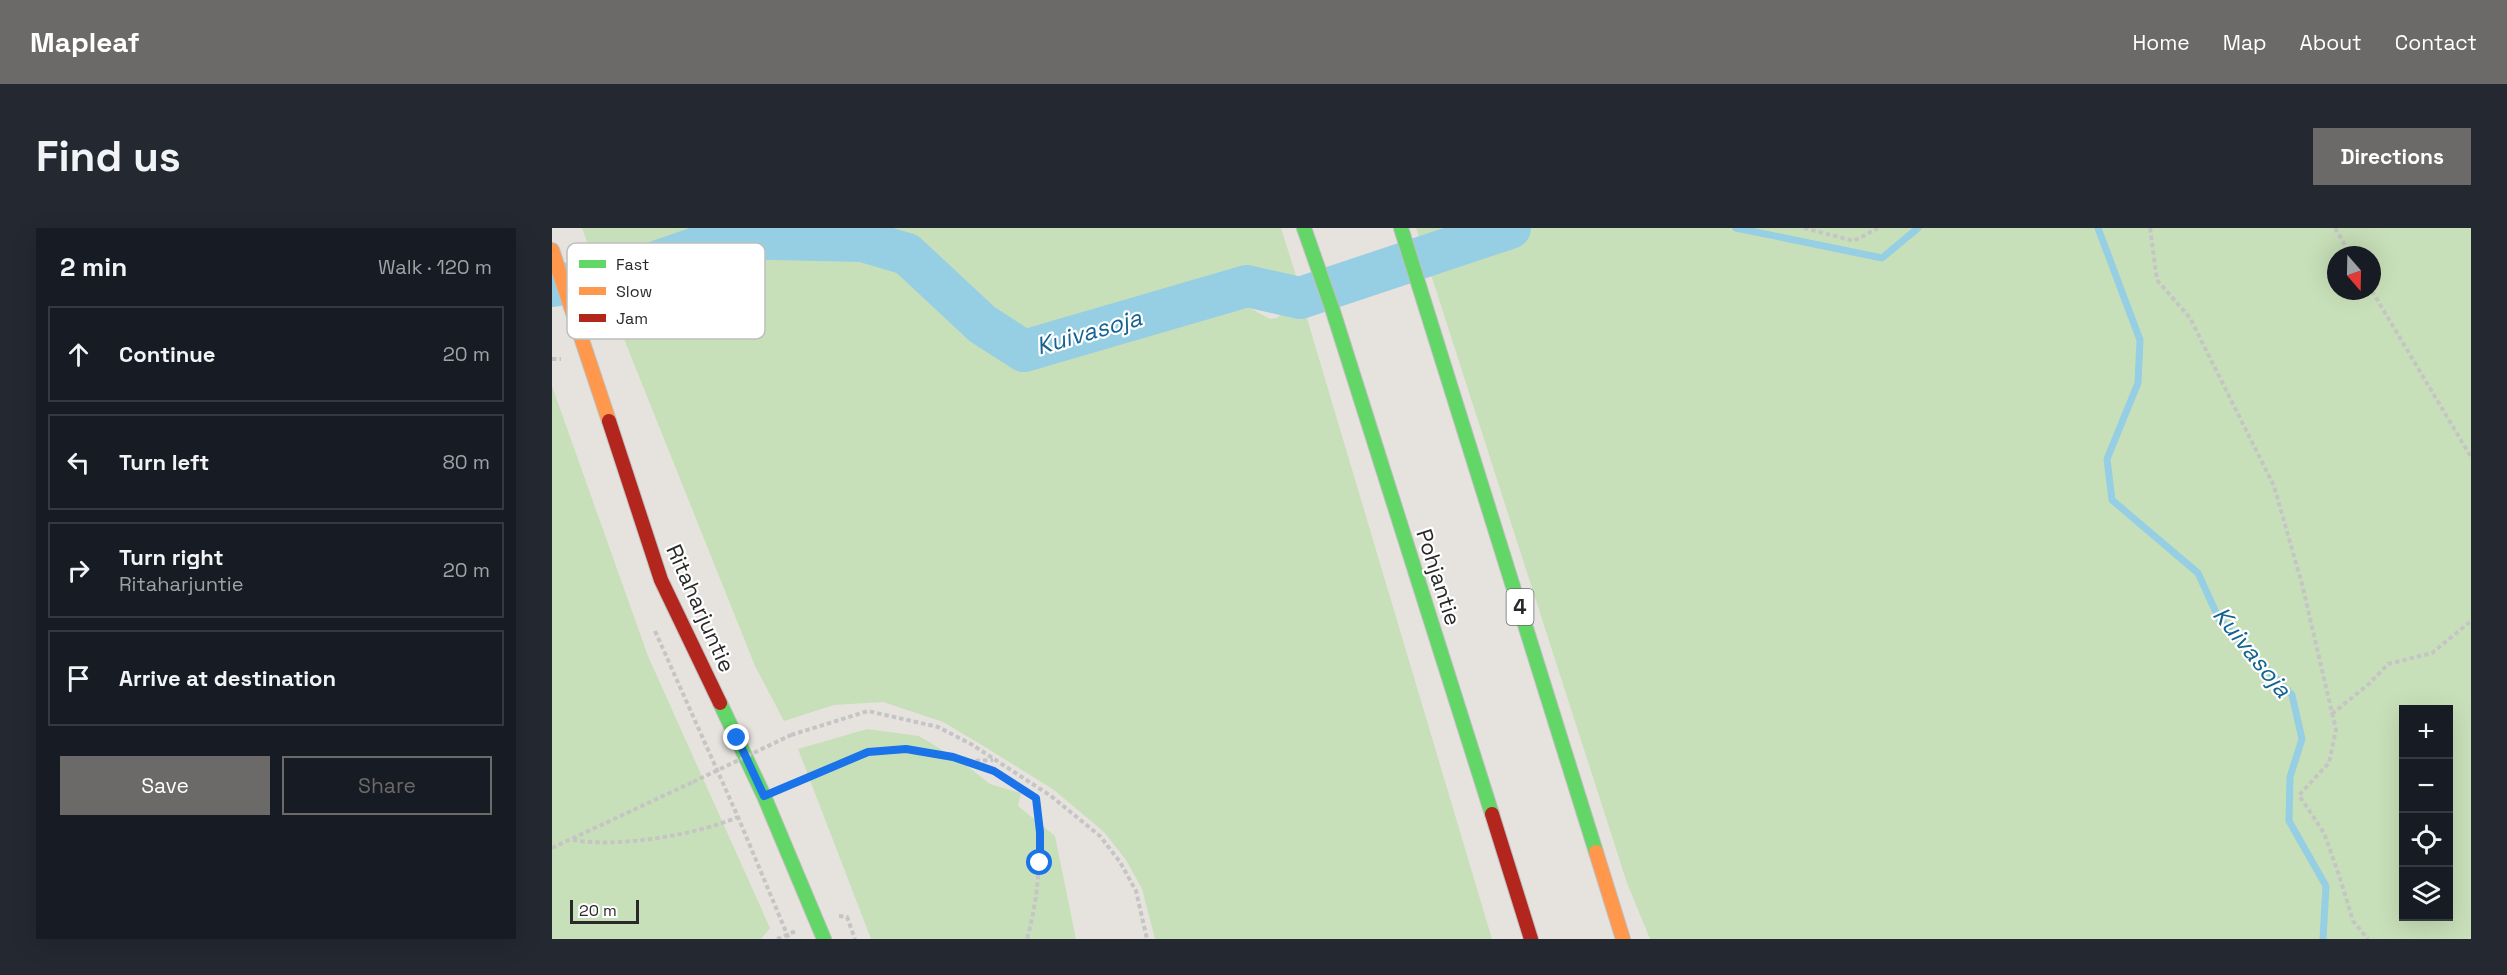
<!DOCTYPE html>
<meta charset="utf-8">
<style>
:root{--surface:#171b24;--page:#242831;--text:#f1f3f6;--muted:#9ea1a6;--line:#363941;--accent:#6b6a68}
body{margin:0;font-family:"Space Grotesk",sans-serif;background:var(--page);color:var(--text)}
.controls{position:absolute;right:18px;bottom:18px;display:grid;overflow:hidden;border-radius:0px;box-shadow:0 6px 24px #0002}
.controls button{width:54px;height:54px;display:grid;place-items:center;padding:0;border:0;border-bottom:2px solid var(--line);background:var(--surface);color:var(--text);font:30px sans-serif}
.compass{position:absolute;left:1775px;top:18px;width:54px;height:54px;border-radius:50%;background:var(--surface);box-shadow:0 6px 24px #0002;rotate:160deg}
.scale{position:absolute;left:18px;bottom:15px;width:69px;box-sizing:border-box;padding-left:6px;border:3px solid #292929;border-top:0;font-size:16px;line-height:21px;white-space:nowrap;color:#292929;-webkit-text-stroke:4px #fff;paint-order:stroke}
.stop{position:absolute;width:18px;height:18px;margin:-14px;border:4px solid #1a73e8;border-radius:50%;background:#fff}
.stop.end{background:#1a73e8;border-color:#fff;box-shadow:0 2px 6px #0008}
.list{margin:0;padding:0;list-style:none}
h2{display:flex;justify-content:space-between;align-items:center;height:78px;margin:0;padding:0 24px;font-size:26px}
h2 small{font-size:20px;font-weight:400;color:var(--muted)}
.list li{display:grid;grid-template-columns:39px 1fr auto;gap:18px;align-items:center;box-sizing:border-box;height:96px;margin:0 12px 12px;padding:0 12px;border:2px solid var(--line);border-radius:0px}
.list b{display:block;font-size:22px;white-space:nowrap}
.list p{margin:0;font-size:20px;white-space:nowrap;color:var(--muted)}
.list em{font-size:20px;font-style:normal;color:var(--muted)}
.actions{display:flex;gap:12px;padding:18px 24px}
.actions a{flex:1;padding:14px 0;border:2px solid var(--accent);border-radius:0px;text-align:center;font-size:21px;color:var(--accent)}
.actions .main{background:var(--accent);color:#fff}
.icon{flex:none;width:33px;height:33px;fill:none;stroke:currentColor;stroke-width:2;stroke-linecap:round;stroke-linejoin:round}
.map{position:relative;flex:none;width:1919px;height:711px;overflow:hidden;border-radius:0px}
header{display:flex;align-items:center;gap:36px;box-sizing:border-box;height:84px;padding:0 30px;background:var(--accent);color:#fff}
header strong{font-size:28px}
nav{display:flex;gap:33px;margin-inline-start:auto;font-size:21px}
.intro{display:flex;align-items:center;justify-content:space-between;box-sizing:border-box;height:144px;padding:0 36px}
h1{margin:0;font-size:42px}
.button{padding:15px 27px;border-radius:0px;background:var(--accent);color:#fff;font-size:21px;font-weight:700}
main{display:flex;gap:36px;padding:0 36px}
aside{flex:1;background:var(--surface);border-radius:0px;box-shadow:0 6px 24px #0002}
.map>svg:first-child{display:block}
</style>
<header>
<strong>Mapleaf</strong>
<nav><a>Home</a><a>Map</a><a>About</a><a>Contact</a></nav>
</header>
<div class="intro"><h1>Find us</h1><a class="button">Directions</a></div>
<main>
<aside>
<h2>2 min<small>Walk · 120 m</small></h2>
<ul class="list">
<li><svg class="icon" aria-label="ahead" viewBox="0 0 24 24"><path d="M12 20V5M6 11l6-6 6 6"/></svg><div><b>Continue</b></div><em>20 m</em></li>
<li><svg class="icon" aria-label="left" viewBox="0 0 24 24"><path d="M17 20v-9H6M10 6l-5 5 5 5"/></svg><div><b>Turn left</b></div><em>80 m</em></li>
<li><svg class="icon" aria-label="right" viewBox="0 0 24 24"><path d="M7 20v-9h11M14 6l5 5-5 5"/></svg><div><b>Turn right</b><p>Ritaharjuntie</p></div><em>20 m</em></li>
<li><svg class="icon" aria-label="arrive" viewBox="0 0 24 24"><path d="M6 21V4h12l-3 4 3 4H6"/></svg><div><b>Arrive at destination</b></div></li>
</ul>
<div class="actions"><a class="main">Save</a><a>Share</a></div>
</aside>
<div class="map">
<svg width="1919" height="711" viewBox="0 0 1919 711">
<rect width="100%" height="100%" fill="#e6e3de"/>
<!-- green -->
<g fill="#c8e0b9" fill-rule="evenodd">
<path d="M30 0H729L746 54 728 60 707 50H696L605 71 611 90 685 78 696 79 718 91 725 90 734 82 751 77 940 711H603L590 661 574 632 552 604 502 562 433 519 391 494 331 474 282 477 232 493 203 438 54 66Z"/>
<path d="M864 0H1919V711H1098L1075 655ZM1784 27H1820V63H1784ZM1852 482H1896V688H1852Z"/>
<path d="M0 158 96 428 218 700 209 711H0Z"/>
<path d="M315 501 367 508 410 534 438 556 469 565 466 578 503 608 524 711H319L246 521Z"/>
</g>
<g fill="none" stroke-linecap="round" stroke-linejoin="round">
<!-- stream -->
<g stroke="#96cee4" stroke-width="7">
<path d="M1184 0 1330 30 1366 0"/>
<path d="M1546 0 1588 112 1586 155 1555 231 1560 272 1646 345 1667 391 1740 467 1750 511 1738 549 1737 593 1774 658 1771 711"/>
</g>
<!-- river -->
<path stroke="#96cee4" stroke-width="42" d="M0 58 63 48 173 10 311 13 355 26 430 96 472 123 695 58 748 70 958 0"/>
<!-- fast casing -->
<g stroke="#c0bfbf" stroke-width="16">
<g id="fast">
<path d="M752 0 780 80 940 586"/>
<path d="M849 0 1044 624"/>
<path d="M168 475 212 568 272 711"/>
</g>
</g>
<!-- slow casing -->
<g stroke="#c0bfbf" stroke-width="16">
<g id="slow">
<path d="M0 22 57 193"/>
<path d="M1044 624 1071 711"/>
</g>
</g>
<!-- jam casing -->
<g stroke="#c0bfbf" stroke-width="16">
<g id="jam">
<path d="M57 193 109 352 168 475"/>
<path d="M940 586 979 711"/>
</g>
</g>
<!-- path -->
<g stroke="#c6c5c5" stroke-width="4" stroke-dasharray="4.5 3" stroke-linecap="butt">
<path d="M1252 0 1302 13 1326 0"/>
<path d="M1598 0 1605 52 1638 90 1722 258 1750 356 1784 502 1777 535 1747 567 1772 605 1788 650 1801 693 1816 711"/>
<path d="M1783 0 1799 27"/>
<path d="M1820 63 1919 229"/>
<path d="M0 131H9"/>
<path d="M103 403 186 589 237 711"/>
<path d="M1780 486 1818 455 1836 436 1880 425 1919 393"/>
<path d="M239 507 316 483 386 499 419 516 499 568 548 608 568 634 584 663 595 711"/>
<path d="M416 533 441 532"/>
<path d="M234 558 316 524 354 521 401 529 443 543 484 570C490 619 488 664 475 711"/>
<path d="M21 612C66 620 144 607 186 589"/>
<path d="M0 620 141 554"/>
<path d="M287 688 295 689 303 711"/>
<path d="M225 711 244 703"/>
</g>
<!-- fast -->
<use href="#fast" stroke="#63d668" stroke-width="14"/>
<!-- slow -->
<use href="#slow" stroke="#ff974d" stroke-width="14"/>
<!-- jam -->
<use href="#jam" stroke="#b3261e" stroke-width="14"/>
<!-- path-bridge -->
<path stroke="#c6c5c5" stroke-width="4" stroke-dasharray="4.5 3" stroke-linecap="butt" d="M141 554 239 507"/>
</g>
<g fill="none" stroke-linecap="round" stroke-linejoin="round">
<!-- route -->
<path stroke="#1a73e8" stroke-width="8" d="M185 510 212 568 316 524 354 521 401 529 442 543 484 570 488 604V635"/>
</g>
<g text-anchor="middle" stroke-width="4.5" stroke-linejoin="round" paint-order="stroke">
<!-- shield labels -->
<rect fill="#fff" stroke="#696969" stroke-width="1.5" x="954.5" y="361" width="27" height="36" rx="4.5"/>
<g font-size="21" font-weight="bold" fill="#292929">
<text x="968" y="386">4</text>
</g>
<!-- street labels -->
<g font-size="22" fill="#292929" stroke="#fff">
<text transform="translate(887 349) rotate(72)" y="8">Pohjantie</text>
<text transform="translate(149 380) rotate(66)" y="8">Ritaharjuntie</text>
</g>
<!-- water labels -->
<g font-size="24" font-style="italic" fill="#146391" stroke="#fff">
<text transform="translate(537 104) rotate(-16)" y="8">Kuivasoja</text>
<text transform="translate(1700 424) rotate(51)" y="8">Kuivasoja</text>
</g>
</g>
<!-- legend -->
<rect x="15" y="15" width="198" height="96" rx="9" fill="#fff" stroke="#bfbfbf" stroke-width="1.5"/>
<rect x="27" y="32" width="27" height="8" fill="#63d668"/>
<rect x="27" y="59" width="27" height="8" fill="#ff974d"/>
<rect x="27" y="86" width="27" height="8" fill="#b3261e"/>
<g font-size="16" fill="#292929">
<text x="64" y="42">Fast</text>
<text x="64" y="69">Slow</text>
<text x="64" y="96">Jam</text>
</g>
</svg>
<div class="controls">
<button>+</button>
<button>−</button>
<button><svg class="icon" aria-label="locate" viewBox="0 0 24 24"><circle cx="12" cy="12" r="6"/><path d="M12 2v4M12 18v4M2 12h4M18 12h4"/></svg></button>
<button><svg class="icon" aria-label="layers" viewBox="0 0 24 24"><path d="M12 4l9 5-9 5-9-5zM3 14l9 5 9-5"/></svg></button>
</div>
<svg class="compass" viewBox="-18 -18 36 36"><path d="M0-13l5 13h-10z" fill="#e53935"/><path d="M0 13l5-13h-10z" fill="#9ea1a6"/></svg>
<div class="scale">20 m</div>
<div class="stop" style="left:488px;top:635px"></div>
<div class="stop end" style="left:185px;top:510px"></div>
</div>
</main>
